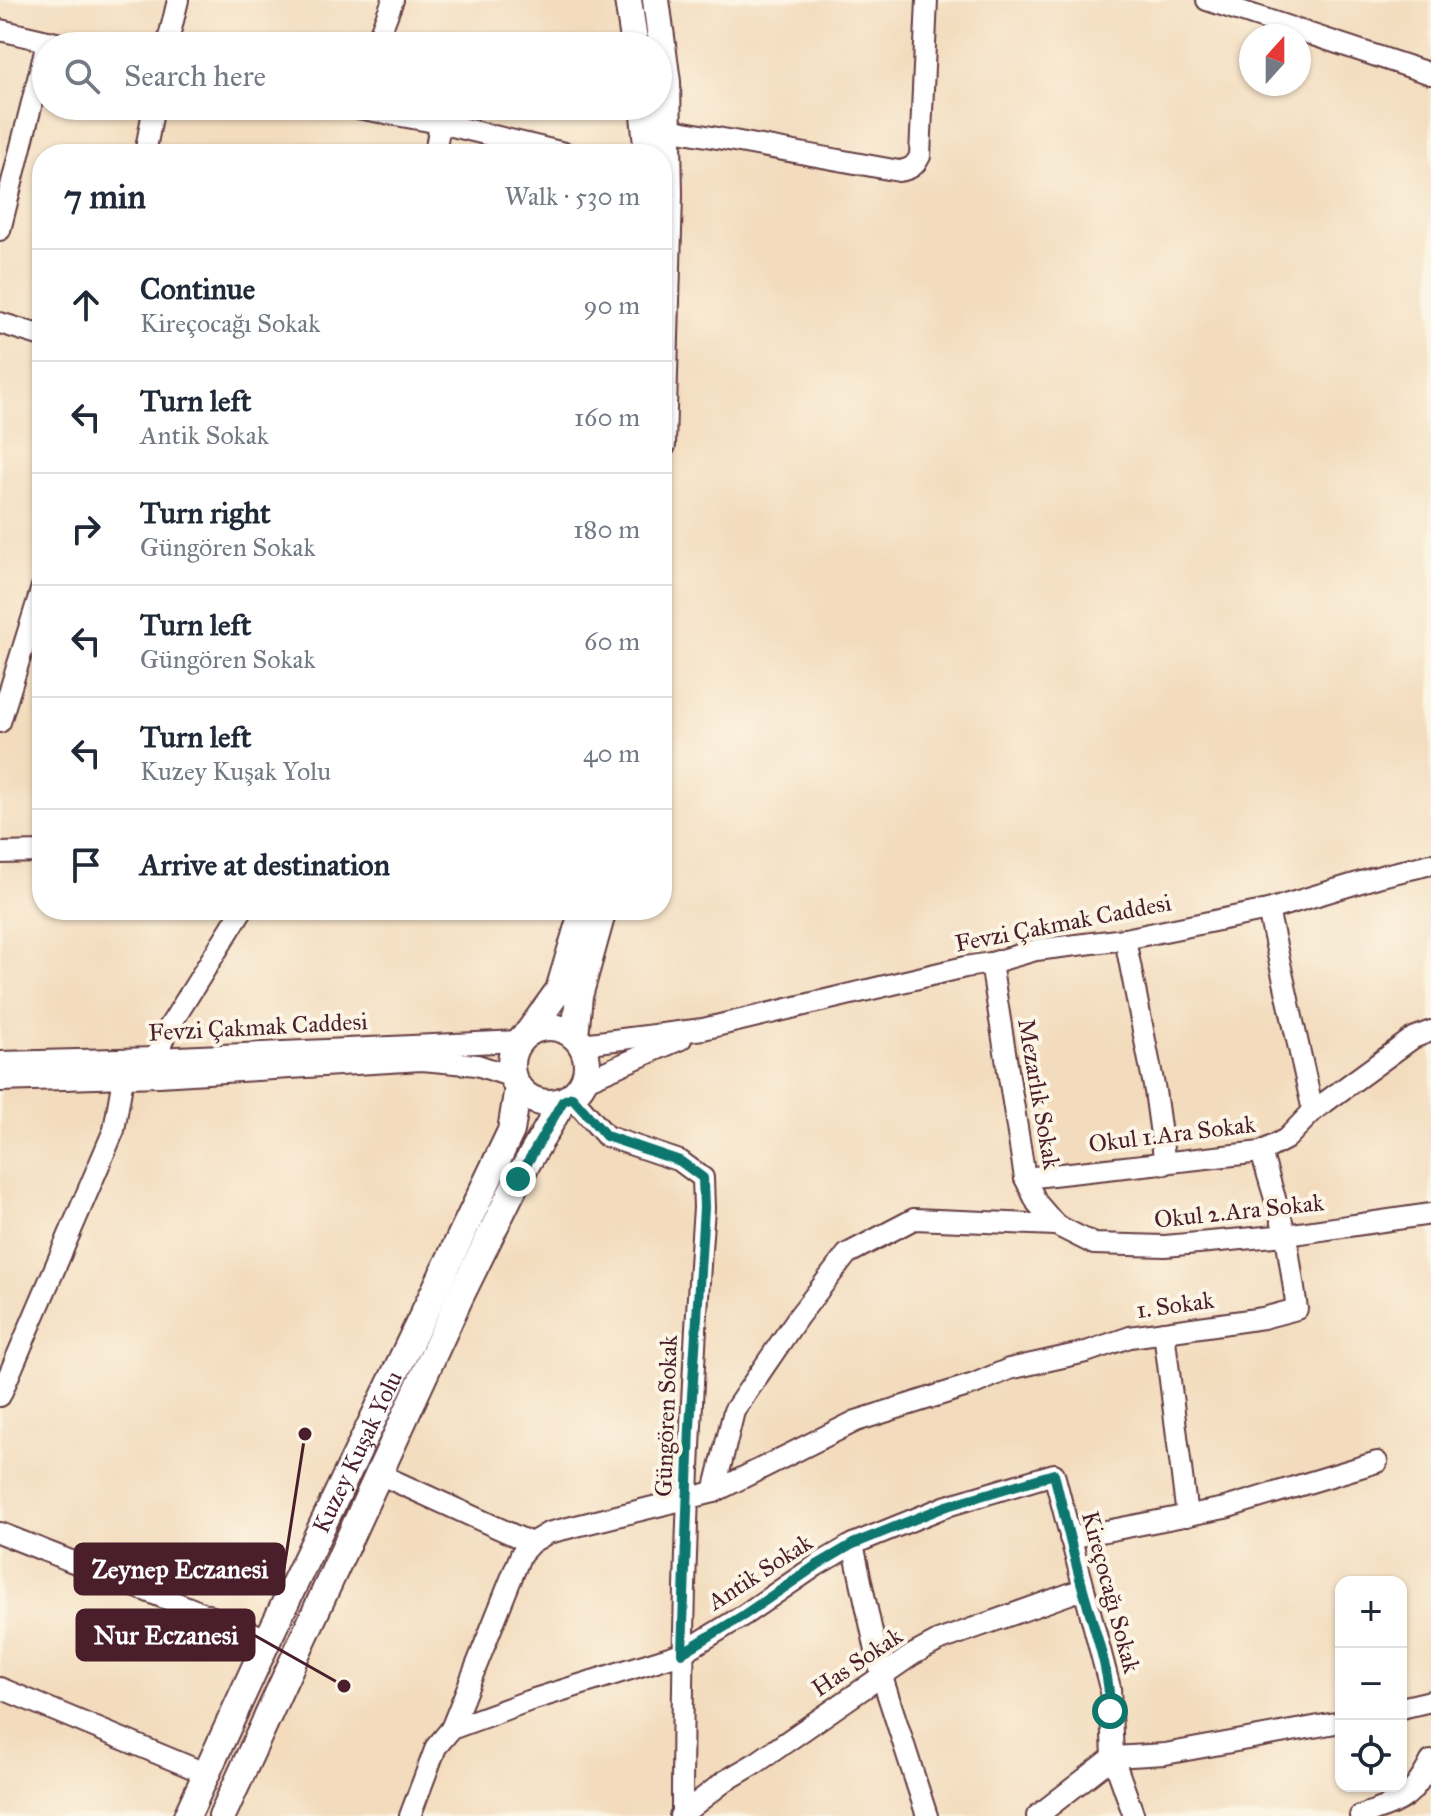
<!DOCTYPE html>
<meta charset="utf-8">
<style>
:root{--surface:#fff;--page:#f6f6f7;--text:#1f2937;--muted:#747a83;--line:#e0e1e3}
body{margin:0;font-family:"IM FELL Great Primer",serif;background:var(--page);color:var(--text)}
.controls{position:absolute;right:24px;bottom:24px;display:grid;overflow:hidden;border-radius:16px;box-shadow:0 2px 6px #0004}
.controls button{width:72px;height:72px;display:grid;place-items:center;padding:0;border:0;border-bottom:2px solid var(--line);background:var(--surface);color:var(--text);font:40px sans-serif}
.compass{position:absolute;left:1239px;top:24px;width:72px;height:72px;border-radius:50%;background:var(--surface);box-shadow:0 2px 6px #0004;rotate:21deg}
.stop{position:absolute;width:24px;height:24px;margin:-18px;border:6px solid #0f766e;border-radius:50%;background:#fff}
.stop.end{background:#0f766e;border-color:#fff;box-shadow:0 2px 8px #0008}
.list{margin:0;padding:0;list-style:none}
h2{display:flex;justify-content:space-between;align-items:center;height:104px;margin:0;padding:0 32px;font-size:34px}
h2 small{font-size:26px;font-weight:400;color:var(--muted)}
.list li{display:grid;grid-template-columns:52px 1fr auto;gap:24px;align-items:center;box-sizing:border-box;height:112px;padding:0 32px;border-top:2px solid var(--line)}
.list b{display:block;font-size:30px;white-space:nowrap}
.list p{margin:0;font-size:26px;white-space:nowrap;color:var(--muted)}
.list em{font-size:26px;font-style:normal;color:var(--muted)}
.icon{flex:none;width:44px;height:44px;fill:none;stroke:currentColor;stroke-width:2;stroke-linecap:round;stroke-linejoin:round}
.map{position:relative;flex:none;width:1431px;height:1816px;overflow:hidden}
.search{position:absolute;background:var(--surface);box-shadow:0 2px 6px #0004;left:32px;top:32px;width:640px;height:88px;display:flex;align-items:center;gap:20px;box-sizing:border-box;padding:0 28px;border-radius:44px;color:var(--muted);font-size:30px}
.panel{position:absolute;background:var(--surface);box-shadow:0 2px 6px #0004;left:32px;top:144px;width:640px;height:776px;border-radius:32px}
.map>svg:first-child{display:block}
</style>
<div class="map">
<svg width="1431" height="1816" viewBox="0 0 1431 1816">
<rect width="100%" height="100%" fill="#fcf5e5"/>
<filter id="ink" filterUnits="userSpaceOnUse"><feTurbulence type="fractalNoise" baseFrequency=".0125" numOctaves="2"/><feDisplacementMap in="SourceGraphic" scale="16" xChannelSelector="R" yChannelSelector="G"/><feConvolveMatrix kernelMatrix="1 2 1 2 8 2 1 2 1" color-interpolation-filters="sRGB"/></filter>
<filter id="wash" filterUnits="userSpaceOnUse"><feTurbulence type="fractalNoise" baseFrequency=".006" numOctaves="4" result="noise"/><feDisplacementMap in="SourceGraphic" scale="32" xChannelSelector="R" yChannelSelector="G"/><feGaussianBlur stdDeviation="1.8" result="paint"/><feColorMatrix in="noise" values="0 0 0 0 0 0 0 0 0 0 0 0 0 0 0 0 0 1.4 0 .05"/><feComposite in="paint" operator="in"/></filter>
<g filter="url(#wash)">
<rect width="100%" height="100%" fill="#f3dcbd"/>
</g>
<g filter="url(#ink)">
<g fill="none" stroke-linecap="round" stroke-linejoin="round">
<!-- minor casing -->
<g stroke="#633b41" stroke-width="24">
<g id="minor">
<path d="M1207 0 1431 74"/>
<path d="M0 30 69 46"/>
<path d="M167 46 178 0"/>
<path d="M375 46 393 0"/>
<path d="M346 106 440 123 568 154"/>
<path d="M668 129 899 171C911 169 915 166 920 156L927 0"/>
<path d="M145 154 154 106"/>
<path d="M435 154 440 123"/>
<path d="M0 230 46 47"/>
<path d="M0 323 42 336"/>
<path d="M0 722 42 587"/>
<path d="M0 853 42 852"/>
<path d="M1268 910 1313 1111"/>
<path d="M1125 939 1155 1091 1165 1164"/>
<path d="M991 963 1025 1178 1037 1203 1056 1225 1094 1244 1165 1246 1286 1235 1431 1214"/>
<path d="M582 1044 703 1029 965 967 991 963 1036 950 1125 939 1268 910 1381 876 1431 864"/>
<path d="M156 1058 166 1032 242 910"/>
<path d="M0 1062 156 1058 519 1041"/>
<path d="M0 1081 159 1076 422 1060 477 1065 513 1077"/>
<path d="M584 1081 681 1039"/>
<path d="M572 1097 606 1136 680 1161 703 1178 704 1208C689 1410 682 1613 682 1816"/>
<path d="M1025 1178 1261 1152 1286 1139 1313 1111 1413 1038 1431 1031"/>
<path d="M1164 1332 1187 1516"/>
<path d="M0 1396 114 1130 123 1078"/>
<path d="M379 1474 531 1543"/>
<path d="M714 1492 734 1411 798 1317 847 1254 914 1219 1056 1225"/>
<path d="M0 1533 268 1639"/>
<path d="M1070 1538 1225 1508 1377 1462"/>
<path d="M853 1544 881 1674 927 1816"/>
<path d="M0 1688 207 1774"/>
<path d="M1401 1708 1431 1701"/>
<path d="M451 1729 521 1554 531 1543 548 1533 714 1492 856 1421 974 1384 1009 1369 1086 1352 1130 1337 1263 1318 1297 1309 1286 1235 1261 1152"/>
<path d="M410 1816 436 1747 451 1729 528 1701 682 1653 744 1615 817 1565 853 1544 947 1506 1054 1474 1110 1688 1113 1757 1134 1816"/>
<path d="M680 1816 725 1781 756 1763 912 1655 938 1641 1083 1589"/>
<path d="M1037 1816 1113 1757 1165 1754 1341 1722"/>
<path d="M1360 1816C1401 1801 1410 1802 1431 1761"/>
</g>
</g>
<!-- major casing -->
<g stroke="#633b41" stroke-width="30">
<g id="major">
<path d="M628 0 635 46"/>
<path d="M656 0 667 82 669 195 662 445"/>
<path d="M643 106 648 154"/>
<circle cx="549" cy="1065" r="38"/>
<path d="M528 1033 559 990 583 910"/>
<path d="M575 1036 579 996 603 910"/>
<path id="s1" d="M187 1816 268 1639 511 1131 518 1087"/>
<path d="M222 1816 459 1299 518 1179 563 1101"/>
</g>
</g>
<!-- minor -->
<use href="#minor" stroke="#fff" stroke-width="20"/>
<!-- major -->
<use href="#major" stroke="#fff" stroke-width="26"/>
</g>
</g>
<g fill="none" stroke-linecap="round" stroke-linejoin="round" filter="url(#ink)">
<!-- route -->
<path stroke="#0f766e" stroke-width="10" d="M518 1179 563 1101 572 1097 606 1136 680 1161 703 1178 704 1208 690 1427 682 1653 744 1615 817 1565 853 1544 947 1506 1054 1474C1064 1513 1072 1551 1083 1589 1094 1630 1110 1668 1110 1711"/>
</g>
<g text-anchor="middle" stroke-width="8" stroke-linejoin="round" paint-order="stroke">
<!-- street labels -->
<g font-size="24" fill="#4a1f2b" stroke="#fcf5e5">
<text transform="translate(1063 923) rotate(-11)" y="8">Fevzi Çakmak Caddesi</text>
<text transform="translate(258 1027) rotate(-3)" y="8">Fevzi Çakmak Caddesi</text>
<text transform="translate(1039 1094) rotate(80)" y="8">Mezarlık Sokak</text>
<text transform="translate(1172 1134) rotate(-7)" y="8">Okul 1.Ara Sokak</text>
<text transform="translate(1239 1211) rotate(-6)" y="8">Okul 2.Ara Sokak</text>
<text transform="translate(1175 1305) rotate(-8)" y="8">1. Sokak</text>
<text transform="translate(666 1416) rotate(-88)" y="8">Güngören Sokak</text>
<text dy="8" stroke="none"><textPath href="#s1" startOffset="402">Kuzey Kuşak Yolu</textPath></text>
<text transform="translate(760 1572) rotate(-33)" y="8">Antik Sokak</text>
<text transform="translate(1111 1592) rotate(75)" y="8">Kireçocağı Sokak</text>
<text transform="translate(857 1662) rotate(-34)" y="8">Has Sokak</text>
</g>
</g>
<!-- callouts -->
<path fill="none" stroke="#4a1f2b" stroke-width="3" d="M305 1434L284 1569M344 1686L254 1635"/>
<g fill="#4a1f2b" stroke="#fcf5e5" stroke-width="3">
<circle cx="305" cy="1434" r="8"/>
<circle cx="344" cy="1686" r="8"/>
</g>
<g fill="#4a1f2b" stroke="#4a1f2b" stroke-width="3">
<rect x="75" y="1544" width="209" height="50" rx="8"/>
<rect x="77" y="1610" width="177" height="50" rx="8"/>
</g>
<g font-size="26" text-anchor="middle" font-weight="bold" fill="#fff">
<text x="180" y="1578">Zeynep Eczanesi</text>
<text x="166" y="1644">Nur Eczanesi</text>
</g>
</svg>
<div class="controls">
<button>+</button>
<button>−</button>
<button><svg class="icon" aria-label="locate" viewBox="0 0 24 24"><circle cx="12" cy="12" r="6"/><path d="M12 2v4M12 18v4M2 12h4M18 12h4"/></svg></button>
</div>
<svg class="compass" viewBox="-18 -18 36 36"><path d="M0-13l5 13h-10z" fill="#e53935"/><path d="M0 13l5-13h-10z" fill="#747a83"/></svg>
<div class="stop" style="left:1110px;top:1711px"></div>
<div class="stop end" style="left:518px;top:1179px"></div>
<div class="search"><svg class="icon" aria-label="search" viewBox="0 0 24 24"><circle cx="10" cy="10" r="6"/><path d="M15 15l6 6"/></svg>Search here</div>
<section class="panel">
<h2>7 min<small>Walk · 530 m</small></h2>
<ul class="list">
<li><svg class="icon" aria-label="ahead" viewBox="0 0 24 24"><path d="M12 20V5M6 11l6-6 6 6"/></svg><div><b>Continue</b><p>Kireçocağı Sokak</p></div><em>90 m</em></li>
<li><svg class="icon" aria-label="left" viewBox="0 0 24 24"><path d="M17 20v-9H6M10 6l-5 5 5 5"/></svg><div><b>Turn left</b><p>Antik Sokak</p></div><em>160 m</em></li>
<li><svg class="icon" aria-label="right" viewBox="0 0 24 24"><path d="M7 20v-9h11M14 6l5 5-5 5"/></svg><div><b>Turn right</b><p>Güngören Sokak</p></div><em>180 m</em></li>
<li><svg class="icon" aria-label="left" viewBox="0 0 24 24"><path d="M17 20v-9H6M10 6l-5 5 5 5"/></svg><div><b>Turn left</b><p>Güngören Sokak</p></div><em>60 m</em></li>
<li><svg class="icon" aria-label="left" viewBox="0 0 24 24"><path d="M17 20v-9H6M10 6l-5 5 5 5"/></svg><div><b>Turn left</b><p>Kuzey Kuşak Yolu</p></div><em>40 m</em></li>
<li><svg class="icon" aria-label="arrive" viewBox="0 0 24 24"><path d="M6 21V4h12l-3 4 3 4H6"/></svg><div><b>Arrive at destination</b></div></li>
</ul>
</section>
</div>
